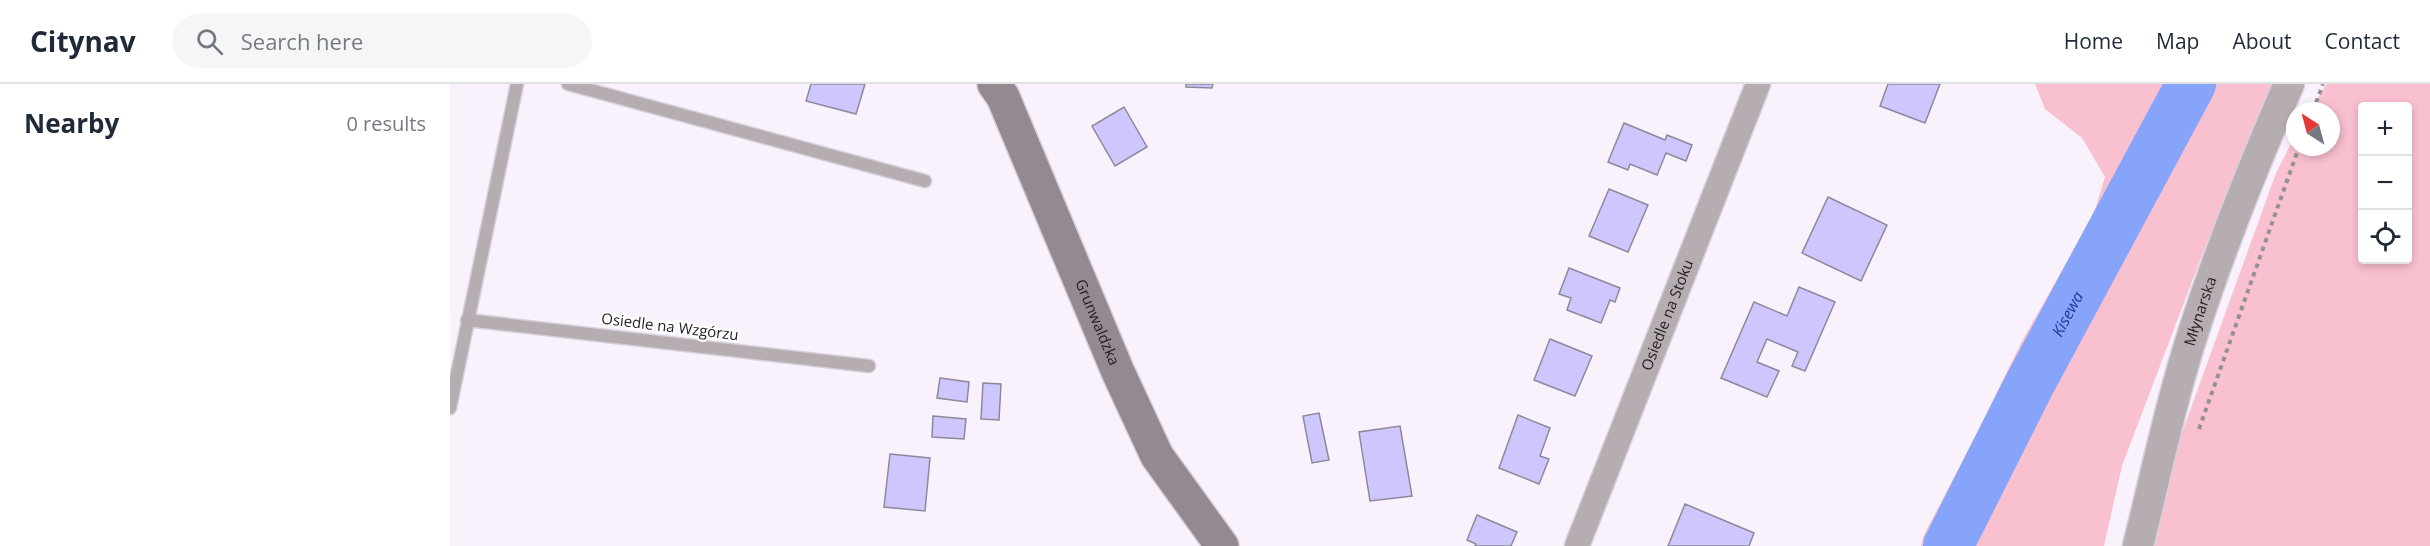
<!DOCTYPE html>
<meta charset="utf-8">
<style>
:root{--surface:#fff;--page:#f6f6f7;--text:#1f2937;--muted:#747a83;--line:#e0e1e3}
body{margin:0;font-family:"Open Sans",sans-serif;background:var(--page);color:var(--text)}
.controls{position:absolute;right:18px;top:18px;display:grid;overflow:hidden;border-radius:6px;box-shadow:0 3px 9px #0003}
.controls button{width:54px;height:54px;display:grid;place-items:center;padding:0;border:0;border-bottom:2px solid var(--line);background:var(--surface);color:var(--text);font:30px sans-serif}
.compass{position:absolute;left:1836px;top:18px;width:54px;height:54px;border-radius:50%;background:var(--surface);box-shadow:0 3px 9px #0003;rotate:324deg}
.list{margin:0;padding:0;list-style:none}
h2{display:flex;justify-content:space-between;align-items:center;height:78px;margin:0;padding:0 24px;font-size:26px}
h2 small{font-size:20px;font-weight:400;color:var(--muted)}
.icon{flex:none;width:33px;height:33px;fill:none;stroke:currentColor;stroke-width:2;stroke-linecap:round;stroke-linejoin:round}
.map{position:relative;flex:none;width:1980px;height:462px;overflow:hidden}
header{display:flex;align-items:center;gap:36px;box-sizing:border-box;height:84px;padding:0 30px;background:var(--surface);border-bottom:2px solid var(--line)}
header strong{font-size:28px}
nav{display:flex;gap:33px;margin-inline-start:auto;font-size:21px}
.search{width:420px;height:54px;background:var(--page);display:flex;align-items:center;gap:15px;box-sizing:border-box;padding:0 21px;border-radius:33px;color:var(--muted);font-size:22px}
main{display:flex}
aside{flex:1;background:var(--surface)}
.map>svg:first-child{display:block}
</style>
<header>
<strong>Citynav</strong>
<div class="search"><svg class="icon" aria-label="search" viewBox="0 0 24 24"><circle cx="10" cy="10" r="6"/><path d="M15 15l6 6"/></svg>Search here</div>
<nav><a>Home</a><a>Map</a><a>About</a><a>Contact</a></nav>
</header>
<main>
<aside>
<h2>Nearby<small>0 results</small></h2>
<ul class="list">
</ul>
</aside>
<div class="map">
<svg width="1980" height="462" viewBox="0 0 1980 462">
<rect width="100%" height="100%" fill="#f9f2fd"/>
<!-- green -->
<g fill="#f9c0cf" fill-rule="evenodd">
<path d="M1585 0H1822L1754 166 1672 382 1654 462H1471L1473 453 1529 345 1572 257 1643 132 1655 93 1632 54 1595 25Z"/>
<path d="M1877 0H1980V462H1691L1826 89 1845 52V63H1881V27H1859ZM1912 22H1958V176H1912Z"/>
</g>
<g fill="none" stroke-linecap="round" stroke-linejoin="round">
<!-- river -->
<path stroke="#86a4fa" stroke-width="50" id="s1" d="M1498 462 1578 303 1741 0"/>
</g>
<!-- building -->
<g fill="#cfc6fe" stroke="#8c899b" stroke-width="1.5">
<path d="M361 0H415L406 30 356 17Z"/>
<path d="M736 0H763L762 4 736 3Z"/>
<path d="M1438 0H1490L1475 39 1430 22Z"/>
<path d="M674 23 697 63 665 82 642 42Z"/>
<path d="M1174 39 1215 56 1217 51 1242 61 1236 77 1216 69 1207 91 1180 80 1178 86 1158 78Z"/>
<path d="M1159 105 1198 121 1178 168 1139 152Z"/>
<path d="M1378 113 1437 141 1411 197 1352 169Z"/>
<path d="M1119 184 1170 204 1165 218 1160 216 1151 239 1117 226 1121 214 1109 210Z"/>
<path d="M1349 203 1385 218 1355 287 1342 282 1348 268 1317 255 1307 278 1329 287 1317 313 1271 294 1304 218 1337 232Z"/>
<path d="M1100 255 1142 272 1125 312 1084 296Z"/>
<path d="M490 294 519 298 517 318 487 314Z"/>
<path d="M533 299 551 300 549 336 531 335Z"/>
<path d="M869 329 879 376 862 379 853 332Z"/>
<path d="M1068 331 1100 344 1090 372 1099 375 1089 400 1049 384Z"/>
<path d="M483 332 516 335 514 355 482 353Z"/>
<path d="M950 342 962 412 920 417 909 348Z"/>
<path d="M440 370 480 374 475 427 434 423Z"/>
<path d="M1235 420 1304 449 1299 462H1218Z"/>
<path d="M1027 431 1067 448 1061 462H1025L1026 460 1017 456Z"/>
</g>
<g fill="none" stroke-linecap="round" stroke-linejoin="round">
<!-- service casing -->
<g stroke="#d6d0da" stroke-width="15">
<g id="service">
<path d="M118 0 475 97"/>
<path d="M17 236 419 282"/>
<path d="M0 324 67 0"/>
</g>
</g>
<!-- minor casing -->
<g stroke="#d6d0da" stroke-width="27">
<g id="minor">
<path id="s2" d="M1127 462 1308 0"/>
</g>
</g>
<!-- tertiary casing -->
<g stroke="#d6d0da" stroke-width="33">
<g id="tertiary">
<path id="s3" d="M1688 462C1706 390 1721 317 1744 246 1771 163 1804 80 1839 0"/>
</g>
</g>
<!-- secondary casing -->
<g stroke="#d6d0da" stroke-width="36">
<g id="secondary">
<path id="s4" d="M544 0 553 13 668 288 707 372 772 462"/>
</g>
</g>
<!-- path -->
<g stroke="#959098" stroke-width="4" stroke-dasharray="4.5 4.5" stroke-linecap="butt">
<path d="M1863 27 1873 0"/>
<path d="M1749 345 1849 63"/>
</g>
<!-- service -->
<use href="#service" stroke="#b5adb2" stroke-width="12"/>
<!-- minor -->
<use href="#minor" stroke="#b5adb2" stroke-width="24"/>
<!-- tertiary -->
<use href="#tertiary" stroke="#b5adb2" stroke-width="30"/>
<!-- secondary -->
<use href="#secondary" stroke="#958991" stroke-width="33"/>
</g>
<g text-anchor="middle" stroke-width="4.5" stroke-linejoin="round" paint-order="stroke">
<!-- street labels -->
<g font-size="15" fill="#211d23" stroke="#fff">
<text dy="5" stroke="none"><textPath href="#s3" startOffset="243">Młynarska</textPath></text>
<text dy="5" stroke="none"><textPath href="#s2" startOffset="248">Osiedle na Stoku</textPath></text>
<text dy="5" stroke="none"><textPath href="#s4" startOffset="260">Grunwaldzka</textPath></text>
<text transform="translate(220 243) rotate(7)" y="5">Osiedle na Wzgórzu</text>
</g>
<!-- water labels -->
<g font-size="16" font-style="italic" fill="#233899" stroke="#fff">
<text dy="6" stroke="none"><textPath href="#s1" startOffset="261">Kisewa</textPath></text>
</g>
</g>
</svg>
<div class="controls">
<button>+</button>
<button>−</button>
<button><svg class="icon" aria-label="locate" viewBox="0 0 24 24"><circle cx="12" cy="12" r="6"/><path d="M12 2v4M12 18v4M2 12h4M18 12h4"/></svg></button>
</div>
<svg class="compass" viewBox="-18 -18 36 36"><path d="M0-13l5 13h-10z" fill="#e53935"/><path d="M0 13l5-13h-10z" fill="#747a83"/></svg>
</div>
</main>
